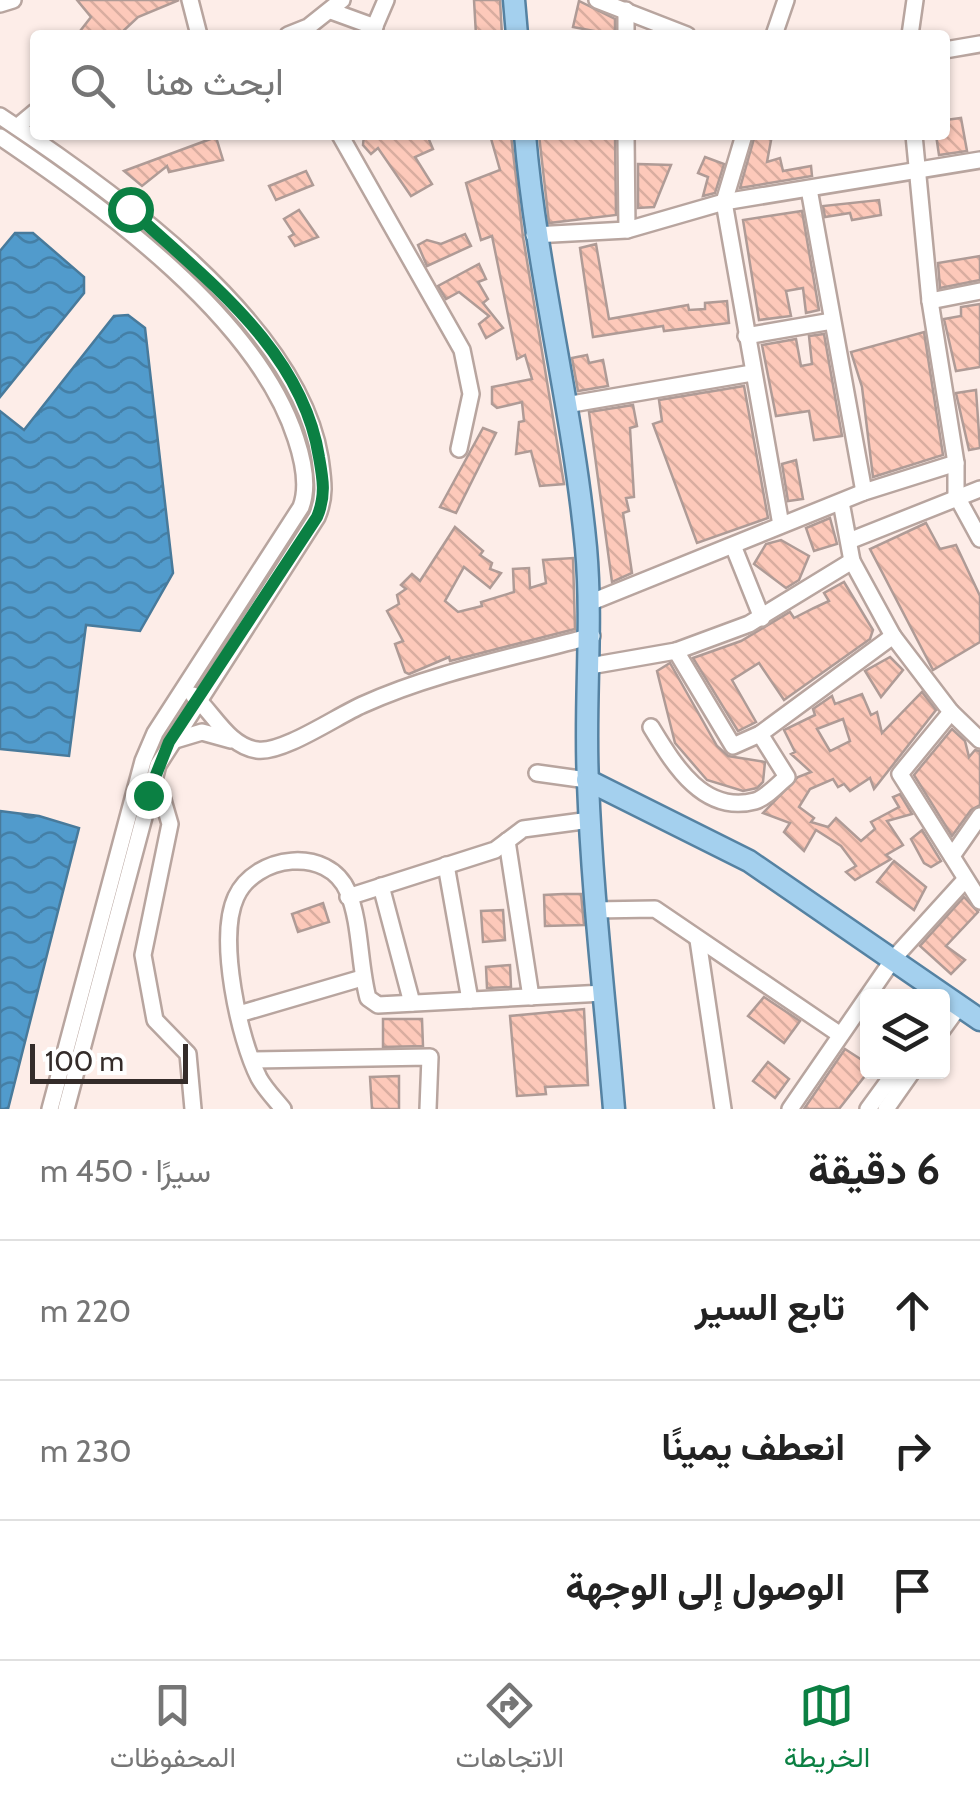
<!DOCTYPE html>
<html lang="ar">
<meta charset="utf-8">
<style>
:root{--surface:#fff;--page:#f6f6f6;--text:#222;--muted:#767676;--line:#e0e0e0;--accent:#0b8043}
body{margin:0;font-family:Cabin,Vazirmatn,sans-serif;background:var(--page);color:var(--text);direction:rtl}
.controls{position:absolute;right:30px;bottom:30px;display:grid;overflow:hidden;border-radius:10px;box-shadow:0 2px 8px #0004}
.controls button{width:90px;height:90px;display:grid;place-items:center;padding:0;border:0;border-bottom:2px solid var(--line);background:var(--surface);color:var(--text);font:50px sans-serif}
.scale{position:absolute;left:30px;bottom:25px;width:158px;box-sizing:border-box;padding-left:10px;border:5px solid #342c2a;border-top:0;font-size:28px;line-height:35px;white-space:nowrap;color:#342c2a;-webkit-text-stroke:8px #fff;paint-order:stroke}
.stop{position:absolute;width:30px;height:30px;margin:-22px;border:8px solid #0b8043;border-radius:50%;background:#fff}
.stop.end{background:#0b8043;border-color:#fff;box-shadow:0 2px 10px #0008}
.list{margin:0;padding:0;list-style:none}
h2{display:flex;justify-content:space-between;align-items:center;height:130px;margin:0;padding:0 40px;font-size:42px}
h2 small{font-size:32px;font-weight:400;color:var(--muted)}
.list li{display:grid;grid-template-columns:65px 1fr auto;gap:30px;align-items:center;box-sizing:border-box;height:140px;padding:0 40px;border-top:2px solid var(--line)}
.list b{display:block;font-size:38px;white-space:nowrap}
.list em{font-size:32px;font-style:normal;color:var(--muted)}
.icon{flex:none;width:55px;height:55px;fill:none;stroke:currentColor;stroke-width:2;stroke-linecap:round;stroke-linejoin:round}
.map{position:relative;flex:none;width:980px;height:1109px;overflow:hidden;direction:ltr}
.search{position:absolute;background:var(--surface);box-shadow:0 2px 8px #0004;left:30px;right:30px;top:30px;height:110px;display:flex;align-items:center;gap:25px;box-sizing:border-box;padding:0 35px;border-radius:10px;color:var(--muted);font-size:38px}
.sheet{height:550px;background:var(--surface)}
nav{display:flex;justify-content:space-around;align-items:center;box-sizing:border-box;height:140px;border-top:2px solid var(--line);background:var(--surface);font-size:28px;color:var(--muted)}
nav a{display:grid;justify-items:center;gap:5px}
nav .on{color:var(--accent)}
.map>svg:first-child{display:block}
</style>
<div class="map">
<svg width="980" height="1109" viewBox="0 0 980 1109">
<defs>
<pattern id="water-waves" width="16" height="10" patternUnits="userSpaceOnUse" patternTransform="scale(2.5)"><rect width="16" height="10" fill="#519bcc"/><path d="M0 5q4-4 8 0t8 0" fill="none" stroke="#447fa6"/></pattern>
<pattern id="building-back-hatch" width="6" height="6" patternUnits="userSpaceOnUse" patternTransform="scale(2.5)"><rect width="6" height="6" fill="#fdc9ba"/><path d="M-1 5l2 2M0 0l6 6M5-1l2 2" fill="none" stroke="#d9ada0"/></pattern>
</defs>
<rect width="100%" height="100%" fill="#fdede8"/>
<!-- water -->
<g fill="url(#water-waves)" stroke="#487a9b" stroke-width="2.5">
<path d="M15 233H33L84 277V293L0 397V251Z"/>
<path d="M128 315 145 328 173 573 140 631 86 625 69 756 0 749V411L24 430 114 316Z"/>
<path d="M0 811 39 816 79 828 8 1109H0Z"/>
</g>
<!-- building -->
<g fill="url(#building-back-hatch)" stroke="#af9b96" stroke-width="2.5" fill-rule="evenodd">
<path d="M77 0H179L138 17 119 35H77L91 17Z"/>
<path d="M474 0H500L502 35H476Z"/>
<path d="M579 1 615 19V35L573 27Z"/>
<path d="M961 118 967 151 939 155 936 135H945V120Z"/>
<path d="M364 135H427L433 149 415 157 432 184 411 196 378 148 371 154 363 145Z"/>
<path d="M490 135H511L523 237 564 484 540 486 531 451 516 454 519 422 524 421 522 402 497 408 492 404V387L532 379 525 355 517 359 492 236 481 240 466 183 500 170Z"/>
<path d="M539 135H615L616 215 549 223Z"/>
<path d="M755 135H772L767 162 780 158 783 171 811 166 812 176 740 188Z"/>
<path d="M216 137 223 160 169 172 167 166 142 186 124 171Z"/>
<path d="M705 157 724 164 715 193 703 196 708 177 698 173Z"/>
<path d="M638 164 671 165 654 207 638 208Z"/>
<path d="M306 171 313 185 276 200 269 186Z"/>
<path d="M879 200 881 215 852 220 850 213 825 217 823 206Z"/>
<path d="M299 210 318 237 295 246 289 237 294 234 284 219Z"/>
<path d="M802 211 819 310 806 313 803 288 786 291 791 316 759 320 743 220Z"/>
<path d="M465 234 471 246 427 266 418 245 427 240 441 244Z"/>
<path d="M596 244 609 319 688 305 689 310 705 309V303L727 301 729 323 664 331 663 326 593 337 580 248Z"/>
<path d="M980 256V280L940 288 938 263Z"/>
<path d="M479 264 486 279 478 282 488 299 483 303 503 328 486 338 479 324 489 316 459 292 446 299 438 286Z"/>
<path d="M980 304V367L956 371 944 319 961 316V307Z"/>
<path d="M924 332 943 455 873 477 862 387 851 352Z"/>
<path d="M824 334 842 436 814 440 809 411 776 416 762 345 796 339 801 366 812 364 809 336Z"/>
<path d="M587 355 589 363 603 360 608 386 578 391 572 358Z"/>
<path d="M744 386 768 518 697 543 653 424 662 421 659 400Z"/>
<path d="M976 390 980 448 969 450 956 393Z"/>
<path d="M633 405 637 426 630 428 634 497 626 498 629 511 623 513 632 573 612 582 589 412Z"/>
<path d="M483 428 496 433 456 513 440 507Z"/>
<path d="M796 460 803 499 788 501 782 464Z"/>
<path d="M830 518 837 544 814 551 806 528Z"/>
<path d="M926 523 940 549 956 545 980 596V642L933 670 870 549Z"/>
<path d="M455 527 483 551 480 555 492 563 490 569 501 573 490 588 464 567 445 601 458 612 482 606 481 602 514 592 513 569 529 568 530 588 546 583 543 560 573 558 575 629 450 661 449 657 409 674 405 672 395 644 403 641 387 611 399 604 397 595 406 589 401 585 412 574 420 581Z"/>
<path d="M781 540 809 556 799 580 786 588 754 564 766 544Z"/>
<path d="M844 582 873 630 870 639 784 700 759 663 732 680 756 722 738 731 693 658 741 641 790 612 794 618 814 608 829 601 824 593Z"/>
<path d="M890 657 903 670 881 697 865 671Z"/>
<path d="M670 663 717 746 728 756 765 762 763 782 757 788 743 791 707 780 675 743 657 671Z"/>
<path d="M922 692 936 710 874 789 870 778 850 791 844 784 838 787 833 779 810 789 799 807 814 818 811 822 828 827 836 818 861 841 875 829 871 822 899 807 893 797 900 794 912 814 887 821 903 845 886 855 891 859 855 880 846 872 856 866 841 846 816 830 804 851 784 832 790 823 763 813 798 777 811 772 791 754 795 752 784 730 815 715 813 709 832 696 835 704 862 694 871 715 877 712 882 733ZM843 719 850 741 830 751 817 729Z"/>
<path d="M952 729 965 741 969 757 975 750 980 751V805L971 810 952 836 914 775Z"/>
<path d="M922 830 941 861 931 867 924 863 911 839Z"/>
<path d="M894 861 926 887 914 910 877 882Z"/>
<path d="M563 894H581L584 925 545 926 544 895Z"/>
<path d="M964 897 978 912 946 946 965 960 951 974 920 946Z"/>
<path d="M323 903 329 922 298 932 292 914Z"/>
<path d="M503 910 505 940 483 942 481 911Z"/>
<path d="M510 965 511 987 487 988 486 967Z"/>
<path d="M764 997 800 1021 784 1043 748 1016Z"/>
<path d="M584 1009 588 1085 545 1087 546 1094 517 1096 510 1016Z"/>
<path d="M383 1019H422L423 1046 383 1047Z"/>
<path d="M845 1049 868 1064V1072L839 1109H804Z"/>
<path d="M768 1062 789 1079 775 1098 753 1081Z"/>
<path d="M399 1076V1109H372L370 1077Z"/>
</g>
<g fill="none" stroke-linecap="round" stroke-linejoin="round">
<!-- minor casing -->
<g stroke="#b8a59f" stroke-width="20">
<g id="minor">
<path d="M190 0 199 35"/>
<path d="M597 0 687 35"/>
<path d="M0 4 13 0"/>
<path d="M626 10V35"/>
<path d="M331 11 375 27"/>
<path d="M288 35 308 27 342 0"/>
<path d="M371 35 386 0"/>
<path d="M774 35 786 0"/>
<path d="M910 35 915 0"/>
<path d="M945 50 980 44"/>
<path d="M0 116C109 188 298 321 320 458 323 480 326 496 317 517L158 765 66 1109"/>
<path d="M17 127 35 112"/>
<path d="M340 135 462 350 471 394 459 449"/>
<path d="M626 135 627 230"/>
<path d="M744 135 724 202 781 525"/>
<path d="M914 135 930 301 956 463V495L980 539"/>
<path d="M0 137C103 207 257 317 296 439 303 460 309 486 301 507L155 733 143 761 50 1109"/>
<path d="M809 189 864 492"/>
<path d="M534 235 627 230 724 202 980 160"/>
<path d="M930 301 980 291"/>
<path d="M746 336 832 321"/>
<path d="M566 405 752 373"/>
<path d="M841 502 852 561 893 636 951 712 900 774 980 901"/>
<path d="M849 541 980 489"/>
<path d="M734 548 762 618"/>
<path d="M589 603 864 492 956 463"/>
<path d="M676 651 733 746 760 734 893 636"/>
<path d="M590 666 676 651 749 624 852 561"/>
<path d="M193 695C213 712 228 746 257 750 282 754 337 716 362 705 434 672 516 657 592 636"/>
<path d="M951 712 980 740"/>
<path d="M651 727C673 763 703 815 755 801 766 798 778 784 787 777L760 734"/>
<path d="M172 741 202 732 231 740"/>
<path d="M537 773 587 780"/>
<path d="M142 793 163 800 170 824 143 955 155 1020 188 1054 193 1109"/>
<path d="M507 841 531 997"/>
<path d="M952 856 980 816"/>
<path d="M446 865 470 1000"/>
<path d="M381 886 412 1003"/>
<path d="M348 897 495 850 523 829 590 820"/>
<path d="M594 910 655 909 839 1034"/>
<path d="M698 940 723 1109"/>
<path d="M239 1014 362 978"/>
<path d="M942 1030 958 1008"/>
<path d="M254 1060 430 1057 428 1109"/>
<path d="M283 1109C275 1099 265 1089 259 1078 239 1039 217 938 236 897 255 855 328 845 348 892 361 923 359 965 368 998L378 1005 604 993"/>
<path d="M790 1109 894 958 964 881"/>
<path d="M868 1109 895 1072"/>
<path d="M886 1109 912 1072"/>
</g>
</g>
<!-- major casing -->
<g stroke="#5582a2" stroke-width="25">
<g id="major">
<path d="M514 0 517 35"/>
<path d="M525 135C537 274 573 409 586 548 593 627 584 705 588 783 592 892 605 1000 614 1109"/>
<path d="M587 780 749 861 980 1020"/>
</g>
</g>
<!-- minor -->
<use href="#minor" stroke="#fff" stroke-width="15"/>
<!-- major -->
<use href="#major" stroke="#a4d0ee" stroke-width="20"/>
</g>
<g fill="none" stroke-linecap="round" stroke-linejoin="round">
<!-- route -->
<path stroke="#0b8043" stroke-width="12" d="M130 209C205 279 302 349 319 457 323 479 326 496 317 517L169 742 148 795"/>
</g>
</svg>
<div class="controls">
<button><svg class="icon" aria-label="layers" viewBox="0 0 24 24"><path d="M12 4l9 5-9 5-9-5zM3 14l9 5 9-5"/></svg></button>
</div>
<div class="scale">100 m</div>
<div class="stop" style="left:130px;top:209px"></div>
<div class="stop end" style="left:148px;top:795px"></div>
<div class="search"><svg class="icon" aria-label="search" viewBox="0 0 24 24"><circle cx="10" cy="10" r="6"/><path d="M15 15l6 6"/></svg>ابحث هنا</div>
</div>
<section class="sheet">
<h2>6 دقيقة<small>سيرًا · 450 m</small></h2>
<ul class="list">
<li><svg class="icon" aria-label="ahead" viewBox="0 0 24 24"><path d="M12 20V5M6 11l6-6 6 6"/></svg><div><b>تابع السير</b></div><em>220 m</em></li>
<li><svg class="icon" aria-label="right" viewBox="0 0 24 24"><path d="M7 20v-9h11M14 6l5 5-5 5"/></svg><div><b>انعطف يمينًا</b></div><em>230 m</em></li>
<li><svg class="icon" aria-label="arrive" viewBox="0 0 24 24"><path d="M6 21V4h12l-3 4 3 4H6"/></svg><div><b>الوصول إلى الوجهة</b></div></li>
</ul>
</section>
<nav>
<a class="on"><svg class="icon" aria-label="map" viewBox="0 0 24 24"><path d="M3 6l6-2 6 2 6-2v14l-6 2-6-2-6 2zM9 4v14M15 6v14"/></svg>الخريطة</a>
<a><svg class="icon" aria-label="directions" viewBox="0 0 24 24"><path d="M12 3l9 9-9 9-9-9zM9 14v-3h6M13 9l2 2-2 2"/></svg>الاتجاهات</a>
<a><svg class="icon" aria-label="saved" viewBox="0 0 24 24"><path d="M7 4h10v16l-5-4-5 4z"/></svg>المحفوظات</a>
</nav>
